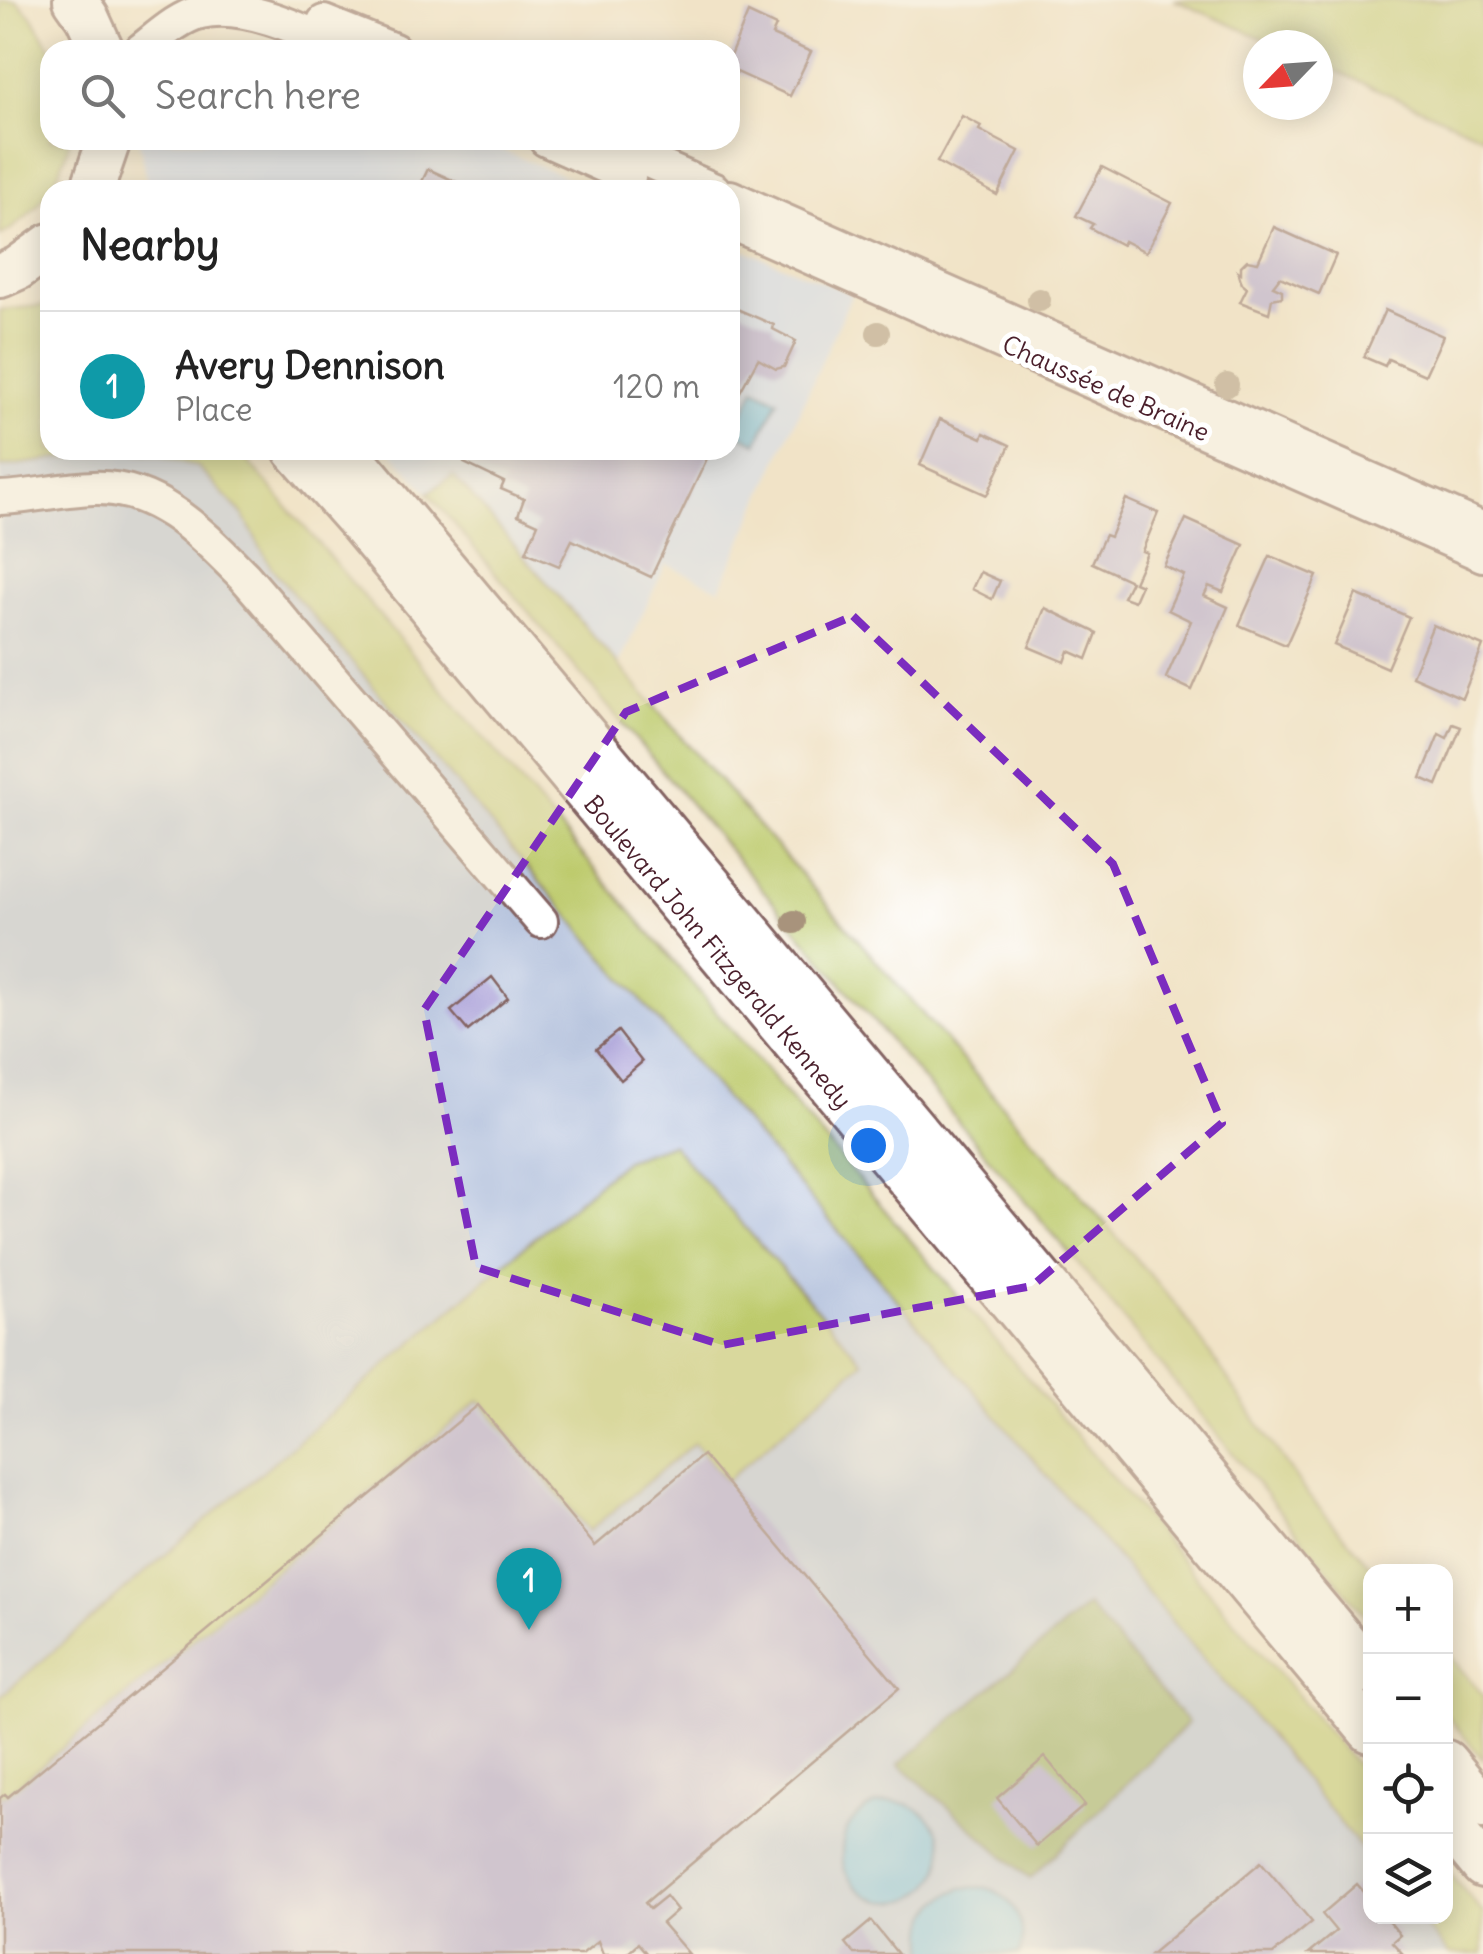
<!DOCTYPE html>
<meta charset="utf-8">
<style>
:root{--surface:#fff;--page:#f6f6f6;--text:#222;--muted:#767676;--line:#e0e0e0;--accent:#2563eb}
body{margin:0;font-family:Delius,sans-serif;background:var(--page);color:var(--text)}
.controls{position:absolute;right:30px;bottom:30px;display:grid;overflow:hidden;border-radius:20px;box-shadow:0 5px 25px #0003}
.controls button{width:90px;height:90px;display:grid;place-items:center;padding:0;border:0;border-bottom:2px solid var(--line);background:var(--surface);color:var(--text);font:50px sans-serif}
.compass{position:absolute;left:1243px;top:30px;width:90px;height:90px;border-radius:50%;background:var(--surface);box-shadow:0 5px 25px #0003;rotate:245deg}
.you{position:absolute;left:868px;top:1145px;width:35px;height:35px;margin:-25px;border:8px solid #fff;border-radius:50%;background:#1a73e8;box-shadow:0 0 0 15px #1a73e833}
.badge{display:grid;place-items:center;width:65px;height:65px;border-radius:50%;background:var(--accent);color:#fff;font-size:32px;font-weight:700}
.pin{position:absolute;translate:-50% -82px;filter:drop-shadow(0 2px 5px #0008)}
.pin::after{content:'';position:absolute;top:52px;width:35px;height:30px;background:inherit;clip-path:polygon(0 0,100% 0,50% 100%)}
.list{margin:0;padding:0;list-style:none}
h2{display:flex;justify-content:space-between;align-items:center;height:130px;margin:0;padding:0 40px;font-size:42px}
h2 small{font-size:32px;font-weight:400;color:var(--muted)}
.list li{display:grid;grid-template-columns:65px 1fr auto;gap:30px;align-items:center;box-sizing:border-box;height:150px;padding:0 40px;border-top:2px solid var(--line)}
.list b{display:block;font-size:38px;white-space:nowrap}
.list p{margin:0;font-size:32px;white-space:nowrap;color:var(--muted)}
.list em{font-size:32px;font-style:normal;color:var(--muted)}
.icon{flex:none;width:55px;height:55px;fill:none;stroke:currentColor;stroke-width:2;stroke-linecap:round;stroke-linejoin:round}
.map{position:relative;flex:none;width:1483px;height:1954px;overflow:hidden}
.search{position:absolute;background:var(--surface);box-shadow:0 5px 25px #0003;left:40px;top:40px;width:700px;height:110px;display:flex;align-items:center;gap:25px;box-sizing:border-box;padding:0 35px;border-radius:30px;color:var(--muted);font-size:38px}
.panel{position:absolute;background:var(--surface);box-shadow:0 5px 25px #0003;left:40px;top:180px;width:700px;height:280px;border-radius:30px}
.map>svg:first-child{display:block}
</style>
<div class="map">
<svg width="1483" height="1954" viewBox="0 0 1483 1954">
<rect width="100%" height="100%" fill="#fff"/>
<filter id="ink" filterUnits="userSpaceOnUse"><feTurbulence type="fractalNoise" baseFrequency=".01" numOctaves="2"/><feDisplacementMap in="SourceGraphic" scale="20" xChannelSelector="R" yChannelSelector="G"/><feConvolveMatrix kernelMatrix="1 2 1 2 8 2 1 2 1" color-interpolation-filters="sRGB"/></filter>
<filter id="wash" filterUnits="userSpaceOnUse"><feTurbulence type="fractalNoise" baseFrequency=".0048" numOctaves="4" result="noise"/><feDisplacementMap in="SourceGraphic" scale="40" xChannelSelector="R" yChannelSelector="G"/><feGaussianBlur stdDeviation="2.25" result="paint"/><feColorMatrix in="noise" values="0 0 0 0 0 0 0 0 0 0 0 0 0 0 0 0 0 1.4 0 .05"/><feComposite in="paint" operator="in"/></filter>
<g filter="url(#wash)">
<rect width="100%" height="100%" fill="#f1e3c7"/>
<!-- built -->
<g fill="#ccdbfa">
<path d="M139 140H477L598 190H156L146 179Z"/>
<path d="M730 244 852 294 720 589 666 564 619 664 453 475 428 493 390 450H730Z"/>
</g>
<!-- industrial -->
<path fill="#b8c5de" d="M121 450 161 455 198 467 243 515 272 567 1249 1712 1370 1859V1916L1418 1917 1449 1954H0V467Z"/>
<!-- green -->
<g fill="#bdca6c" stroke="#84744c" stroke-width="2.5">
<path d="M0 0 17 1 33 18 52 50 50 140H70C60 181 37 215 0 236Z"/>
<path d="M1174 0H1483V136L1318 63V45H1278Z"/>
<path d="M50 305V450H239L1370 1781V1859L1249 1712 271 567 243 515 198 467 161 455 121 450 0 467V310Z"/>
<path d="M453 475 1178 1307 1306 1493 1375 1571 1370 1572V1622L1086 1273 428 493Z"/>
<path d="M672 1144 863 1362 726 1481 694 1443 589 1531 480 1400 0 1800V1697L625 1160Z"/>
<path d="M1446 1652 1483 1695V1760L1446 1714Z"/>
<path d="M1446 1869 1483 1913V1954H1449L1418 1917 1446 1916Z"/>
</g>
<!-- forest -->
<path fill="#96ae60" stroke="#706646" stroke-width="2.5" d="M1087 1606 1188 1723 1030 1879 899 1764Z"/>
<!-- water -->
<g fill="#6fc0eb" stroke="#5c708b" stroke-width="2.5">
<path d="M755 388 778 400 757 443 734 432Z"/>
<circle cx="892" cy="1852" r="50"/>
<path d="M962 1888C970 1888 980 1886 987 1888 1015 1896 1028 1928 1020 1954H927C922 1920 929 1902 962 1888Z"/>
</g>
<g id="blocks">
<!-- building -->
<g fill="#a89fd7">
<path d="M748 13 776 26 772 35 811 52 790 96 730 69V56Z"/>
<path d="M962 116 981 126 979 130 1019 151 997 195 937 162Z"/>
<path d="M1102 167 1172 203 1146 252 1124 241 1122 245 1090 228 1093 224 1076 216Z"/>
<path d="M428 169 474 190H418Z"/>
<path d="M1274 227 1336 255 1319 294 1280 277 1273 286 1282 290V297L1272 299 1269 313 1240 302 1247 288 1242 284 1238 271 1241 273V266L1247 260 1258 262Z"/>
<path d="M737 309 774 325 773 329 796 341 784 367 776 369 758 359 730 410V326Z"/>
<path d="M1385 310 1443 336 1425 375 1388 359 1385 366 1364 357Z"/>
<path d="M940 419 982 438 984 433 1010 445 987 495 920 465Z"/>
<path d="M470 450H711L651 577 572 540 559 566 526 552 538 524 518 515 524 499 501 489 504 482 464 463Z"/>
<path d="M1126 499 1158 513 1142 551 1147 553 1134 582 1141 585 1134 601 1123 597 1131 581 1092 563 1105 535 1110 537Z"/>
<path d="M1186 519 1244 545 1223 592 1209 586 1204 596 1228 607 1192 690 1166 678 1191 621 1168 610 1184 575 1164 566Z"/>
<path d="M1270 556 1317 576 1286 645 1239 625Z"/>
<path d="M980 572 1000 581 992 599 972 589Z"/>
<path d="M1356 594 1409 617 1387 668 1334 645Z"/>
<path d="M1045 608 1097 633 1087 659 1069 651 1065 662 1029 647Z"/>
<path d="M1433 625 1483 646 1462 698 1412 676Z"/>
<path d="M1453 724 1461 727 1437 785 1421 778 1439 734 1447 738Z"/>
<path d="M492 977 508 998 468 1031 451 1011Z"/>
<path d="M618 1031 642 1062 621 1080 596 1049Z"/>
<path d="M478 1405 595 1546 703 1455 899 1688 645 1903 650 1909 666 1896 677 1910 662 1923 689 1954H647L638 1943 626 1954H603L598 1941 582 1954H0V1798L5 1794 8 1797Z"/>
<path d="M1045 1757 1085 1805 1037 1846 997 1798Z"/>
<path d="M1261 1862 1312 1922 1273 1954H1151Z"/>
<path d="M1357 1884 1370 1899V1916H1385L1400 1935 1392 1942 1403 1954H1308L1336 1931 1322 1914Z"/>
<path d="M871 1921 898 1954H854L845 1943Z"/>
</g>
</g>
</g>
<g filter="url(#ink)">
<use href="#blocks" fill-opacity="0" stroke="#846462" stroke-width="2.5"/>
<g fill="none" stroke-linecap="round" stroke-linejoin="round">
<!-- minor casing -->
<g stroke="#846462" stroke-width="38">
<g id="minor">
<path d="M324 22 394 50"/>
<path d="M141 50C158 37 179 17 201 12 245 1 307 32 346 50"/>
<path d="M546 140 629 177"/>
<path d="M601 140 714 190"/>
<path d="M730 197 1483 529"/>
<path d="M730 222 1483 555"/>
<path d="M0 498C32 497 62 489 93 488 157 485 203 535 244 576L541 921"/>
</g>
</g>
<!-- major casing -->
<g stroke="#846462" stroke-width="48">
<g id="major">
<path d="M75 0 87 17 102 50"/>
<path d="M92 190 109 140"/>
<path d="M0 276 18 268 50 245"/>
<path d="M295 450 359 522 1370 1731"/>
<path d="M346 450 1370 1672"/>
<path d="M1446 1762 1483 1807"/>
<path d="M1446 1821 1483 1866"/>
</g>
</g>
<!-- minor -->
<use href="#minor" stroke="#fff" stroke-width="32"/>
<!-- major -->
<use href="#major" stroke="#fff" stroke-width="42"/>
</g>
<!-- trees -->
<g fill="#a8937c">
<circle cx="1039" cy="300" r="12"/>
<circle cx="878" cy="333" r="12"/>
<circle cx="1227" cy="385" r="12"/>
<circle cx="794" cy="922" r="12"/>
</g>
</g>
<!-- marked area -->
<path d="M0 0H1483V1954H0ZM853 616 1113 864 1222 1123 1032 1286 722 1345 476 1267 424 1010 626 712Z" fill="#f1e3c7" fill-opacity=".55" fill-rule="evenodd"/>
<path fill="none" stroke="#7b2cbf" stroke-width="8" stroke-dasharray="20 12" stroke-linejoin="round" d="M853 616 1113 864 1222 1123 1032 1286 722 1345 476 1267 424 1010 626 712Z"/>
<g text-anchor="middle" stroke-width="10" stroke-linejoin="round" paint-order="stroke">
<!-- street labels -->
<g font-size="25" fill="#4a1f2b" stroke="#fff">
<text transform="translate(1106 388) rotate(24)" y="9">Chaussée de Braine</text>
<text transform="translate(718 952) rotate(50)" y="9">Boulevard John Fitzgerald Kennedy</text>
</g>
</g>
</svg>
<div class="controls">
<button>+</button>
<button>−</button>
<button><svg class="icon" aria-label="locate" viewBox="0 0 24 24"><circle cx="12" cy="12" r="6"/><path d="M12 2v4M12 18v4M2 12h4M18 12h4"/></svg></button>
<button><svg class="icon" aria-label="layers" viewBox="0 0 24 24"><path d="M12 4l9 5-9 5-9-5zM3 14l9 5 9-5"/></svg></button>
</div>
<svg class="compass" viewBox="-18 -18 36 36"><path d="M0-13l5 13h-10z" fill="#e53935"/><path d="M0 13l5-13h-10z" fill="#767676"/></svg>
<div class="you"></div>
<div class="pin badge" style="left:529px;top:1630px;background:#0f9aa8">1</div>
<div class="search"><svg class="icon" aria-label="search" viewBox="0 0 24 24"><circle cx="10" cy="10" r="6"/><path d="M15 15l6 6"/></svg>Search here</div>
<section class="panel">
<h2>Nearby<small></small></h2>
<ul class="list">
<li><span class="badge" style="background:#0f9aa8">1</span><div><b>Avery Dennison</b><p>Place</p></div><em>120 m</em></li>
</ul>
</section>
</div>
